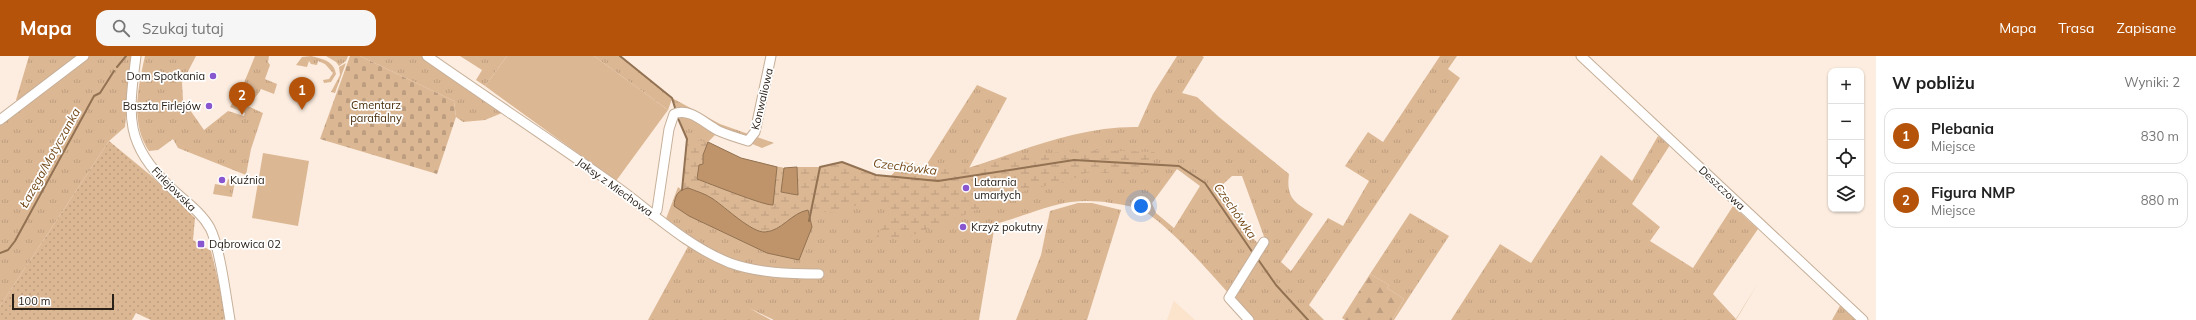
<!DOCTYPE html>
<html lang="pl">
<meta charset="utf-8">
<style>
:root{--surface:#fff;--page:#f6f6f6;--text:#222;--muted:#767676;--line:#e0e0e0;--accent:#b45309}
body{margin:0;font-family:Mulish,sans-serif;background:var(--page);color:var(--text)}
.controls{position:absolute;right:12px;top:12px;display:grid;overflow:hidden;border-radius:8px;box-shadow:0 1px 3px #0004}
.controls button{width:36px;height:36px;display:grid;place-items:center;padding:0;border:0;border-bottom:1px solid var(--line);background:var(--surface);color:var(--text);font:20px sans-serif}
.scale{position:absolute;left:12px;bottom:10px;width:102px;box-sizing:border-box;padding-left:4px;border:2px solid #2a2119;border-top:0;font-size:11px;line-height:14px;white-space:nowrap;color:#2a2119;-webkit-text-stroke:3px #fff;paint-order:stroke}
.you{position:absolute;left:1141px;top:150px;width:14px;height:14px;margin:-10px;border:3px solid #fff;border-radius:50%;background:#1a73e8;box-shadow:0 0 0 6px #1a73e833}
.badge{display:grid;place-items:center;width:26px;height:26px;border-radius:50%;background:var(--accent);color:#fff;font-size:13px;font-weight:700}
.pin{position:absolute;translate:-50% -33px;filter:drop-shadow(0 1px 2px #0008)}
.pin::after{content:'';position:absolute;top:21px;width:14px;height:12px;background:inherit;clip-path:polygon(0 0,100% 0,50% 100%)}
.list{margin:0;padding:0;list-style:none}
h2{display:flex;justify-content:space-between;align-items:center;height:52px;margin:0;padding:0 16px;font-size:17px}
h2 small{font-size:13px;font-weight:400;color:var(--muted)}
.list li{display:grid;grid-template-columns:26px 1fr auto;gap:12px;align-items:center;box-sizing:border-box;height:56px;margin:0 8px 8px;padding:0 8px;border:1px solid var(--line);border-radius:12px}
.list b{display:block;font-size:15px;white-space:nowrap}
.list p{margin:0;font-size:13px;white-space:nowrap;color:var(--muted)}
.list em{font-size:13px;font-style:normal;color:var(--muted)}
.icon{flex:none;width:22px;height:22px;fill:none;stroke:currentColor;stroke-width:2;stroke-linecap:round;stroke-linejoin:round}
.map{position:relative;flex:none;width:1876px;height:264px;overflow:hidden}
header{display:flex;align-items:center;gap:24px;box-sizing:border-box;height:56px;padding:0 20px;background:var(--accent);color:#fff}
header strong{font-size:19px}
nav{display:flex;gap:22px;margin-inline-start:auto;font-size:14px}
.search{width:280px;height:36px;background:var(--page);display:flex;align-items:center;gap:10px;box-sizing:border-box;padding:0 14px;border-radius:12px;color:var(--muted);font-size:15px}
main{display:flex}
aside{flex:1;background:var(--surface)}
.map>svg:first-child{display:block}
</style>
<header>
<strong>Mapa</strong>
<div class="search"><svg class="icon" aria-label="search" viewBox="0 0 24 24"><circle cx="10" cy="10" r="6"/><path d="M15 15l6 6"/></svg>Szukaj tutaj</div>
<nav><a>Mapa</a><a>Trasa</a><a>Zapisane</a></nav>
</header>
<main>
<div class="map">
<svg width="1876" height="264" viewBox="0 0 1876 264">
<defs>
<pattern id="grass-tufts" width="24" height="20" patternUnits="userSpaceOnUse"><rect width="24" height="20" fill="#dcb794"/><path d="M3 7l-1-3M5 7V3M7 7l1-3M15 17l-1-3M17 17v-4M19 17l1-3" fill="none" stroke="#bd9d7f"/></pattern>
<pattern id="forest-firs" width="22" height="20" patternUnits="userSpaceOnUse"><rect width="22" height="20" fill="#dcb794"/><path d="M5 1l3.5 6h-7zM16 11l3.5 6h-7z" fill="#bd9d7f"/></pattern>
<pattern id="wetland-marsh" width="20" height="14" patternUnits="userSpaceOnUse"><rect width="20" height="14" fill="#dcb794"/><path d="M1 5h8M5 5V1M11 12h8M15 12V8" fill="none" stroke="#bd9d7f"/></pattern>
<pattern id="cemetery-stones" width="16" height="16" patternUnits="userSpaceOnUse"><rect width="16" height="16" fill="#dcb794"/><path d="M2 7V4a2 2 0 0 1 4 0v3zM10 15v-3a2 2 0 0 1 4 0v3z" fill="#bd9d7f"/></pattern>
<pattern id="garden-dots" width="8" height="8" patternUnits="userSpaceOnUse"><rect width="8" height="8" fill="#dcb794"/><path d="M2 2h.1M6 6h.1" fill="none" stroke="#bd9d7f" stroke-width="1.8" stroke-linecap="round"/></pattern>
</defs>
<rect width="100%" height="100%" fill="#fcede0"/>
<!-- built -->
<path fill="#fce3cc" d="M1174 244V245L1195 264H1167Z"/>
<!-- grass -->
<g fill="url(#grass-tufts)" fill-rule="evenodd">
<path d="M29 0H79L19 46 16 44Z"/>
<path d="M84 0H131L125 71 109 85 0 250V64Z"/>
<path d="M145 0H196L182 27 183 44 204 74 228 55 244 60 245 57 230 51 234 44 263 57 251 93 246 119 178 92 173 83 158 94 149 95C130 67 138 31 145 0Z"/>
<path d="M255 0H269L268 6 270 9 265 23 277 28 274 38 261 33C257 42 247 50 239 39Z"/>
<path d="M311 0C323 3 334 5 336 18L331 26 324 27 323 24 329 23 333 17 325 8 318 5 317 9 311 8 309 5 307 11 296 9 302 1Z"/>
<path d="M326 0H348L346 5 339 10 336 6Z"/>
<path d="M360 0H422L502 57 485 64 463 66 456 61 454 45Z"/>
<path d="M460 0H507L485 30 476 24 482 14Z"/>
<path d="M594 0H620L672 42 720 68 774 87 762 92 738 82 715 79 708 86 741 102 784 112 781 136 798 139 797 111H820L842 106 876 119 891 120 904 106 925 111 977 29 1007 42 969 112C1024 94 1079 70 1138 71L1153 38 1177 0H1202L1204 1 1182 37 1197 41 1219 61 1289 118C1286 142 1294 146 1313 158L1281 206 1291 215 1328 162 1343 170 1369 125 1345 110 1368 76 1383 86 1440 0H1457L1448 13 1460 22 1309 249 1324 264H1252C1230 240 1162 157 1134 151 1113 147 1094 143 1071 146 1048 149 1019 162 995 168L979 264H774L749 252 771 264H648L691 185 664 168 678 131 682 134 687 83 672 43 668 54ZM1177 113 1200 130 1174 172 1156 157 1152 147ZM1232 120H1242L1266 186 1263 193 1251 180 1220 131Z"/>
<path d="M346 7 335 37 331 36 340 19 339 11Z"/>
<path d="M1658 80 1670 89 1632 148 1660 171 1650 185 1693 212 1733 150 1758 173 1713 238 1736 263 1758 227 1736 264H1451L1500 188 1531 207 1601 99 1632 125Z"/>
<path d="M228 123 235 125 232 141 213 138 215 128 226 130Z"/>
<path d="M1078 147H1092L1121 154 1087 264H1016L1041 199 1050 155Z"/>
<path d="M1410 157 1449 180 1394 264H1392L1404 243 1387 232 1389 229 1370 218Z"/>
<path d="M1841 248 1857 264H1832Z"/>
</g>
<!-- forest -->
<path fill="url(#forest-firs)" d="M1370 218 1389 229 1387 232 1404 243 1392 264H1345L1342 262Z"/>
<!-- wetland -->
<path fill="url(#wetland-marsh)" d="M687 83 708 86 703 99V108L699 110 697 123 725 135 773 149 777 111 784 112 781 136 798 139 797 111H820L842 106 876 119 891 120 904 106 925 111 968 112 1008 100 1091 94 1155 96 1140 121 1120 117H1085L1069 125 1027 134 908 181H876L890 160 879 148 853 150 836 157 808 154 798 156 779 172 764 176 755 173 682 134Z"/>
<!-- cemetery -->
<path fill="url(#cemetery-stones)" d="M350 0H360L454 45 456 61 437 118 320 83Z"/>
<!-- garden -->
<path fill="url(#garden-dots)" d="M109 85 149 118 195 162 193 184 211 195 227 260 223 264H151L136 257 132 264H0V250Z"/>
<!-- pitch -->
<g fill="#dcb794">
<path d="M507 0H594L668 54 616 125 485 30Z"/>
<path d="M263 97 309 105 298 170 252 162Z"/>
</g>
<!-- water -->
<g fill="#bf946a" stroke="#927252">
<path d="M708 86 741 102 777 111 773 149C765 150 708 127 697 123L699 109 703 108V99Z"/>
<path d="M797 111 798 139 781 136 784 112Z"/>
<path d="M688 132C696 135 706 138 713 143 725 151 752 177 765 176 782 175 791 157 808 154L812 171 799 204 767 197 689 160 674 150C675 139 678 134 688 132Z"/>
</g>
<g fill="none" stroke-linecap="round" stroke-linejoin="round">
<!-- stream -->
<g stroke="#927252" stroke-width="2">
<path d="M620 0 672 42 676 55"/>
<path d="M117 11 126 0"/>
<path d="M677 60 687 83 682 134"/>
<path d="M809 165 820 111 842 106 876 119 938 125 1074 104 1179 110 1205 127 1253 197"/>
<path d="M0 197 8 194 15 185 94 40 100 37 114 15"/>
<path d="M1257 202 1276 229 1308 264"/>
</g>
<!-- minor casing -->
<g stroke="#c6af99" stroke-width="11">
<g id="minor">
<path d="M136 0C128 61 124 87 172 133 185 145 201 156 210 172 220 191 226 241 230 264"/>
<path d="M427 0C490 44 554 86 617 131 653 157 687 190 730 207 758 217 789 218 819 218"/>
<path d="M1581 0 1863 264"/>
<path d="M0 64 84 0"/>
<path d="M653 159 657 154 669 73 674 58C690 51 705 68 719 75 728 79 738 82 748 85L755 76 771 0"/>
<path d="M1249 264 1229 242 1264 186"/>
</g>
</g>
<!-- minor -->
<use href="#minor" stroke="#fff" stroke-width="9"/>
</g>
<!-- markers -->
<g fill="#8857cf" stroke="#fff" stroke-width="1.5">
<circle cx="213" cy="20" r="4"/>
<circle cx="209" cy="50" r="4"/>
<circle cx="222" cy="124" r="4"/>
<circle cx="966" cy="132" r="4"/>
<circle cx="963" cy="171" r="4"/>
<rect x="197" y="184" width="8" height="8" rx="2"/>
</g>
<g text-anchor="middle" stroke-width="3.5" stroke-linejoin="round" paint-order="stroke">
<!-- poi labels -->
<g font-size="11" fill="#2a2119" stroke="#fff" text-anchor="start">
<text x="205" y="24" text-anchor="end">Dom Spotkania</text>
<text x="201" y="54" text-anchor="end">Baszta Firlejów</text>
<text x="230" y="128">Kuźnia</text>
<text x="974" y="130">Latarnia<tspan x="974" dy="13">umarłych</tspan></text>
<text x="971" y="175">Krzyż pokutny</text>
<text x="209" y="192">Dąbrowica 02</text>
</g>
<!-- street labels -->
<g font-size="11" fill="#2a2119" stroke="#fff">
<text transform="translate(762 43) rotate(-77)" y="4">Konwaliowa</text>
<text transform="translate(615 131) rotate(36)" y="4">Jaksy z Miechowa</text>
<text transform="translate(1722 132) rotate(43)" y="4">Deszczowa</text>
<text transform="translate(174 133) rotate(45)" y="4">Firlejowska</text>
</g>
<!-- park labels -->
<g font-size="11" fill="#4a2c09" stroke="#fff">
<text x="376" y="53">Cmentarz<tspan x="376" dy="13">parafialny</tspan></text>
</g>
<!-- water labels -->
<g font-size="12" font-style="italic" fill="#734817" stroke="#fff">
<text transform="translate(50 102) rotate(-61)" y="4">Łazęga/Motyczanka</text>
<text transform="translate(905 111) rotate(7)" y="4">Czechówka</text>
<text transform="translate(1235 155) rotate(55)" y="4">Czechówka</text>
</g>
</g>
</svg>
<div class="controls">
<button>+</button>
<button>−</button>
<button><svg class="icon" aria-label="locate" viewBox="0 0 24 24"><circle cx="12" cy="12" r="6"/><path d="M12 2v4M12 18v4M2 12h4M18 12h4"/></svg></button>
<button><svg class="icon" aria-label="layers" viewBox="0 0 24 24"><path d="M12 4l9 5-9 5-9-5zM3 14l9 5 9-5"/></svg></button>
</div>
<div class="scale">100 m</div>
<div class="you"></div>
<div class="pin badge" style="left:302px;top:54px">1</div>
<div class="pin badge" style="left:242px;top:59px">2</div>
</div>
<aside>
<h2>W pobliżu<small>Wyniki: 2</small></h2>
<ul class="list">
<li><span class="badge">1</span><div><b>Plebania</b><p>Miejsce</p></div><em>830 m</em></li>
<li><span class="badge">2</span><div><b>Figura NMP</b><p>Miejsce</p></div><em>880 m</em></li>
</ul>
</aside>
</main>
